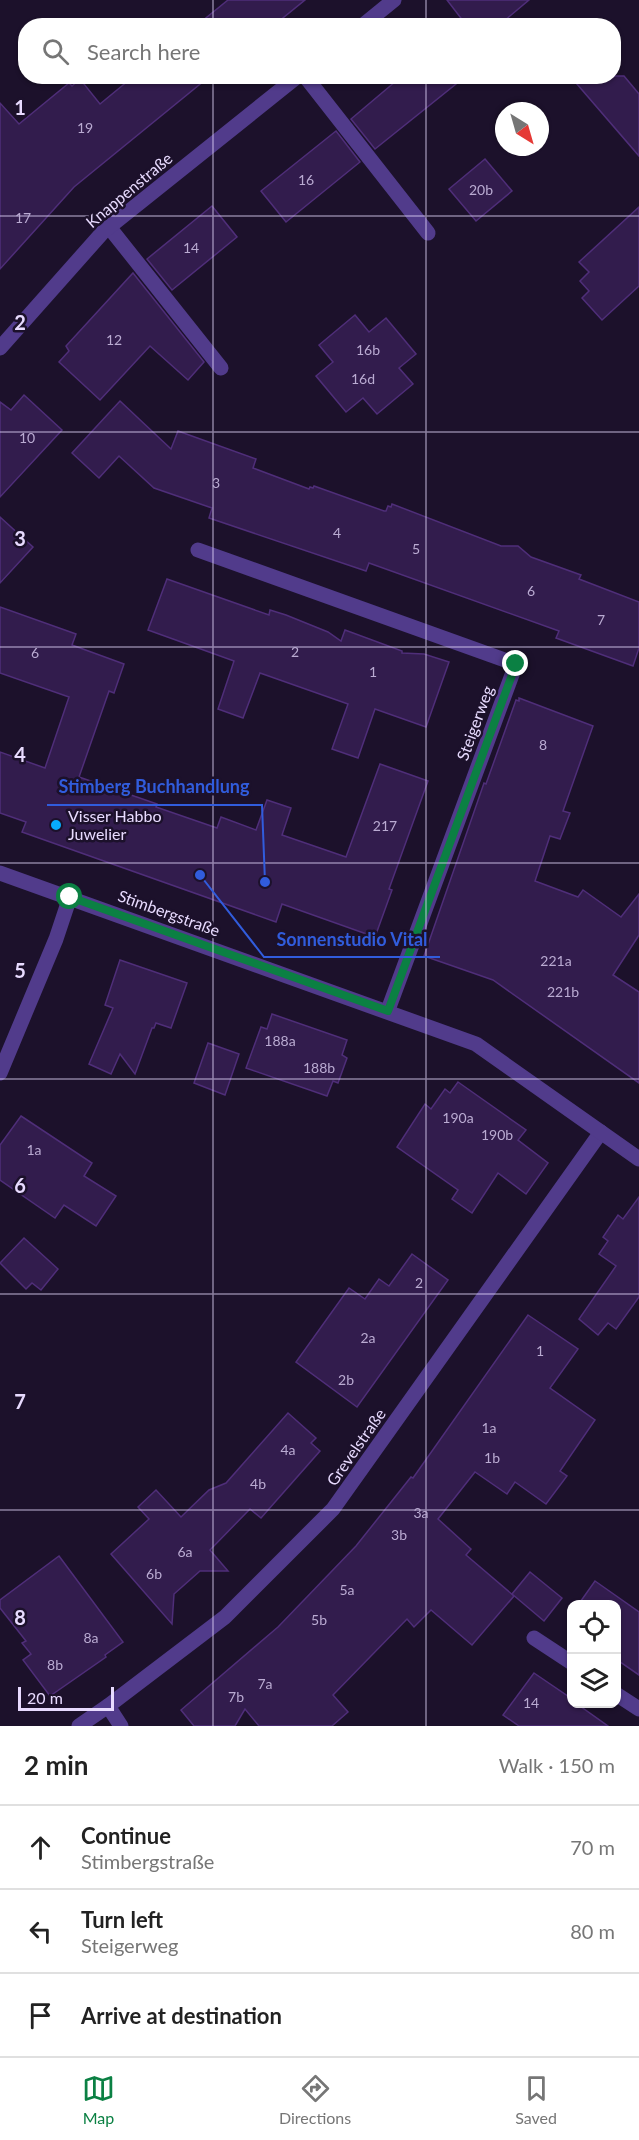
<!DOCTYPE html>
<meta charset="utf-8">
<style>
:root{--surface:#fff;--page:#f2f2f2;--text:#222;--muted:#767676;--line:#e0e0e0;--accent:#0b8043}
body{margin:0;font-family:Lato,sans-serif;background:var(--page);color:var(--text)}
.controls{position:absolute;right:18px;bottom:18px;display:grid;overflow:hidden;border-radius:12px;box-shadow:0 2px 4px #0004}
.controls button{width:54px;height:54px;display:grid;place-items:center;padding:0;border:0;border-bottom:2px solid var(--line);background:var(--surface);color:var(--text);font:30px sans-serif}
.compass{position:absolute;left:495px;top:102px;width:54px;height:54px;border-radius:50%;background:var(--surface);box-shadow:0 2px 4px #0004;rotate:143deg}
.scale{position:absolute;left:18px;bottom:15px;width:96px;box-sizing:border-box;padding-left:6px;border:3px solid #e8dbff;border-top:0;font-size:16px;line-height:21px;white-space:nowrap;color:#e8dbff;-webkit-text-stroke:4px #1c112b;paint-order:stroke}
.stop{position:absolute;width:18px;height:18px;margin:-14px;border:4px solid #0b8043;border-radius:50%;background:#fff}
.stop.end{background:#0b8043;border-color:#fff;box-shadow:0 2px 6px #0008}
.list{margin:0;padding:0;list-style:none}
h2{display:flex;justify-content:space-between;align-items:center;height:78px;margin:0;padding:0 24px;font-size:26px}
h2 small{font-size:20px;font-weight:400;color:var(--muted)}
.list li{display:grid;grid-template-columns:39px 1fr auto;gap:18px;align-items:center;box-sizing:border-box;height:84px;padding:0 24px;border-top:2px solid var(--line)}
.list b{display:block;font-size:22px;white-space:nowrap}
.list p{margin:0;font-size:20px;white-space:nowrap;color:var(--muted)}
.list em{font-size:20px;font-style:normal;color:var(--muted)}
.icon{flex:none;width:33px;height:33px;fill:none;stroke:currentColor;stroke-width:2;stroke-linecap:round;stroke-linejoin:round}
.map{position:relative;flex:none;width:639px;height:1726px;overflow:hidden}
.search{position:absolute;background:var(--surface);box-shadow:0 2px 4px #0004;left:18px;right:18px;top:18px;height:66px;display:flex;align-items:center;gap:15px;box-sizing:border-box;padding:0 21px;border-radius:24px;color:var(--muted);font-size:22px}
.sheet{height:330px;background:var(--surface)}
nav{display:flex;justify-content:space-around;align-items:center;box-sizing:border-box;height:84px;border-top:2px solid var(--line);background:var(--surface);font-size:16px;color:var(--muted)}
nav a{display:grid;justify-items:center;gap:3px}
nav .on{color:var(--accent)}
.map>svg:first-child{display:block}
</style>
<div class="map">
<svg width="639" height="1726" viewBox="0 0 639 1726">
<rect width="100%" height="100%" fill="#1c112b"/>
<!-- building -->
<g fill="#321c4d" stroke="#4f2e79" stroke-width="1.5">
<path d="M228 0H305L273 26H196Z"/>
<path d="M447 0H529L498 26H467Z"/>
<path d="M134 76H210L74 187 0 269V103L19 124 69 83 72 86 80 79 100 104Z"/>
<path d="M402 76H466L375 149 351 119Z"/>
<path d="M570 76H624L639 94V156Z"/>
<path d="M336 131 360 162 286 222 261 191Z"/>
<path d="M485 159 512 191 476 221 449 189Z"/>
<path d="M212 206 237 237 172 290 147 259Z"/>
<path d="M639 207V286L602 320 582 298 589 291 580 281 589 272 579 262Z"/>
<path d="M133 273 204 362 188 380 150 346 100 400 59 362 69 351 66 346Z"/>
<path d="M355 315 369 332 386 318 416 354 399 368 413 384 377 414 363 398 346 412 316 376 333 362 319 345Z"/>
<path d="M24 395 62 430 0 497V402L11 410Z"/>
<path d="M120 401 171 449 178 431 256 459 253 468 309 489 310 487 313 488 314 486 384 511H386L388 506 391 507 392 504 501 546H518L531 557 581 575 579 579 639 602V648L633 666 556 638 559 631 369 563 366 571 209 518 212 508 154 488 119 456 99 478 72 453Z"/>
<path d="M0 517 33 547 0 583Z"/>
<path d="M167 579 269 615 270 610 286 615 328 632 341 641 345 630 402 651V653L424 654 449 662 426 727 375 709 358 758 332 749 348 704 260 673 243 718 218 709 234 661 148 630Z"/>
<path d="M0 607 76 634 72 645 124 664 114 693 109 691 79 777 157 804 156 807 217 828 221 817 256 830 267 800 291 808 282 835 346 857 380 764 428 781 389 889 392 890 375 937 282 904 276 922 22 832 26 822 0 813V752L45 768 69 697 0 673Z"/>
<path d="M519 698 593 726 563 811 570 813 560 839 550 836 535 881 578 897 583 890 621 917 639 894V935L613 975 639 992V1083L493 980 424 956 484 783 486 784 516 700 519 701Z"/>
<path d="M120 960 187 983 171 1028 156 1023 154 1028H152L135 1074 120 1054 111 1074 89 1064 113 1008 105 1005Z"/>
<path d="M272 1014 347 1040 342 1055 347 1058 338 1083 333 1081 327 1096 246 1068 261 1027 267 1029Z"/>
<path d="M208 1043 239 1054 225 1095 194 1083Z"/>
<path d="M458 1082 526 1130 518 1140 548 1163 526 1194 498 1173 472 1213 452 1199 458 1190 397 1147 425 1104 431 1109 445 1089 450 1093Z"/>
<path d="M21 1116 92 1163 84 1176 116 1196 96 1226 64 1205 55 1218 0 1180V1145Z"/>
<path d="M639 1197V1297L616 1329 608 1323 598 1335 579 1319 616 1266 599 1254 608 1241 603 1237 618 1215 623 1219Z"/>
<path d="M24 1238 58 1269 41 1290 32 1283 26 1289 0 1263Z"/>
<path d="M412 1254 448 1280 357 1407 296 1362 349 1288 365 1299 379 1279 389 1286Z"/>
<path d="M528 1315 578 1349 550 1388 595 1420 560 1471 567 1476 546 1504 515 1482 507 1494 475 1472 438 1519 471 1549 466 1555 514 1596 472 1645 431 1610 414 1627 407 1619 333 1695 348 1712 332 1726H259L245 1709 235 1726H194L181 1710 278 1627 356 1546 411 1477 413 1478Z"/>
<path d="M288 1413 316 1438 311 1443 320 1451 261 1518 250 1509 210 1550 228 1571H200L174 1594 172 1624 111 1554 149 1519 138 1507 156 1490 181 1517 209 1490 226 1483Z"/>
<path d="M59 1556 123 1642 105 1655 106 1657 50 1696 23 1660 31 1654 22 1643 26 1641 0 1608V1600Z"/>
<path d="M530 1572 562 1598 544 1621 512 1594Z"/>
<path d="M595 1581 639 1612V1675L616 1659V1605H578Z"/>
<path d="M534 1673 572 1699V1704H577L608 1726H519L503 1715Z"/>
</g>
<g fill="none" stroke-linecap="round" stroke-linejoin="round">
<!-- service -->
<g stroke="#513b8b" stroke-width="15">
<path d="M305 76 428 233"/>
<path d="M109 227 221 368"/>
</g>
<!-- minor -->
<g stroke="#513b8b" stroke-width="15">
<path d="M362 26 394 0"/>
<path d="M0 348 103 232 298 76"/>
<path d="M198 550 516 664 388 1010"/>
<path d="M0 1073 56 939 70 897"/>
<path d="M534 1638 572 1663"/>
<path d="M616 1694 639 1709"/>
<path d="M108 1706 121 1726"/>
<path d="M79 1726 108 1706 225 1617 333 1509 601 1132"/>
</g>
<!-- tertiary -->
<path stroke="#513b8b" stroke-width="15" d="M0 873 476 1044 639 1159"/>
</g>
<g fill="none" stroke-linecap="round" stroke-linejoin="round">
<!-- route -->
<path stroke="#0b8043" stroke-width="8" d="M70 897 388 1011 516 664"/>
</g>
<!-- grid -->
<path fill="none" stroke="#e8dbff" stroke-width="1.5" stroke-opacity="0.55" d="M213 0V26M426 0V26M213 76V1726M426 76V1726M0 216H639M0 432H639M0 647H639M0 863H639M0 1079H639M0 1294H639M0 1510H639"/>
<!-- markers -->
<circle fill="#07acff" stroke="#1c112b" stroke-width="2" cx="56" cy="825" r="6"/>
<g text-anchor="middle" stroke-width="5" stroke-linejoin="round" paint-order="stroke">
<!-- number labels -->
<g font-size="14" fill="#baabd2">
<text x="85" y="133">19</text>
<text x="306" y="185">16</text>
<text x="481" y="195">20b</text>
<text x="23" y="223">17</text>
<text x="191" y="253">14</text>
<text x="114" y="345">12</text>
<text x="368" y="355">16b</text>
<text x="363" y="384">16d</text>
<text x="27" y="443">10</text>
<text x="216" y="488">3</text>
<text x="337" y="538">4</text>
<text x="416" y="554">5</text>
<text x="531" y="596">6</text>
<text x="601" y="625">7</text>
<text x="295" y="657">2</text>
<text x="35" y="658">6</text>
<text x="373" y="677">1</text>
<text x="543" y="750">8</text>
<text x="385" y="831">217</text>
<text x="556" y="966">221a</text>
<text x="563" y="997">221b</text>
<text x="280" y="1046">188a</text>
<text x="319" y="1073">188b</text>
<text x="458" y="1123">190a</text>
<text x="497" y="1140">190b</text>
<text x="34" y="1155">1a</text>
<text x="419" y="1288">2</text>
<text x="368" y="1343">2a</text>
<text x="540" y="1356">1</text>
<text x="346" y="1385">2b</text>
<text x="489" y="1433">1a</text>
<text x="288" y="1455">4a</text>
<text x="492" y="1463">1b</text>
<text x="258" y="1489">4b</text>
<text x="421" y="1518">3a</text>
<text x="399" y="1540">3b</text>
<text x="185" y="1557">6a</text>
<text x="154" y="1579">6b</text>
<text x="347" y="1595">5a</text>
<text x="319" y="1625">5b</text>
<text x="91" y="1643">8a</text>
<text x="55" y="1670">8b</text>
<text x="265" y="1689">7a</text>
<text x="236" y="1702">7b</text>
<text x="531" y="1708">14</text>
</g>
<!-- street labels -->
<g font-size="16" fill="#e8dbff" stroke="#1c112b">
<text transform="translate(129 190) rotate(-40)" y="6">Knappenstraße</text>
<text transform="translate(475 723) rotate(-70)" y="6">Steigerweg</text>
<text transform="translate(169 913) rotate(20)" y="6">Stimbergstraße</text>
<text transform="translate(356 1447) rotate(-55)" y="6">Grevelstraße</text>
</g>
<!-- poi labels -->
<g font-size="16" fill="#e8dbff" stroke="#1c112b" text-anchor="start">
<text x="68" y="822">Visser Habbo<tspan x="68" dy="18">Juwelier</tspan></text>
</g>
</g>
<g font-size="20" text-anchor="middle" font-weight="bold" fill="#e8dbff" stroke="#1c112b" stroke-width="5" stroke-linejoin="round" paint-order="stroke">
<text x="20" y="115">1</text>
<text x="20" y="330">2</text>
<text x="20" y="546">3</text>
<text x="20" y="762">4</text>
<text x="20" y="978">5</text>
<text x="20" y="1193">6</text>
<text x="20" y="1409">7</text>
<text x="20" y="1625">8</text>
</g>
<!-- callouts -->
<path fill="none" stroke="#315cdc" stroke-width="2" d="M265 882L262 805H47M200 875L264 957H440"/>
<g fill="#315cdc" stroke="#1c112b" stroke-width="2">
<circle cx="265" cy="882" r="6"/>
<circle cx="200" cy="875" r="6"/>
</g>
<g font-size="18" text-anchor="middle" font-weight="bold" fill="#315cdc" stroke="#1c112b" stroke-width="5" stroke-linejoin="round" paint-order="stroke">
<text x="154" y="793">Stimberg Buchhandlung</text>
<text x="352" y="946">Sonnenstudio Vital</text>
</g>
</svg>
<div class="controls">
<button><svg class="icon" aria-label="locate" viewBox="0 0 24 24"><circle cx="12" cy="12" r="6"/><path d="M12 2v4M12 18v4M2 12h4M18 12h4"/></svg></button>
<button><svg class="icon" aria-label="layers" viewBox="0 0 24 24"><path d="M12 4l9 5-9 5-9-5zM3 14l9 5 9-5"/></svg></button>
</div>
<svg class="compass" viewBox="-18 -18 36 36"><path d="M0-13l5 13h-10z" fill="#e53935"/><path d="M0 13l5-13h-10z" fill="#767676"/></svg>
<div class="scale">20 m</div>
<div class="stop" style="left:70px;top:897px"></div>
<div class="stop end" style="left:516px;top:664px"></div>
<div class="search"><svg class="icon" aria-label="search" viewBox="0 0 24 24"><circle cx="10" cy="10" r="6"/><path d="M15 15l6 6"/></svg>Search here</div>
</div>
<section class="sheet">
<h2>2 min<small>Walk · 150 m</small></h2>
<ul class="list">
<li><svg class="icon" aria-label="ahead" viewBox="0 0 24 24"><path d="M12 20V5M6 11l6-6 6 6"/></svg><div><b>Continue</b><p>Stimbergstraße</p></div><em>70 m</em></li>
<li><svg class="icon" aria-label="left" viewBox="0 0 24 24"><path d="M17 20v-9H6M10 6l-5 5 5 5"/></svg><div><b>Turn left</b><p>Steigerweg</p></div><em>80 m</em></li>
<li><svg class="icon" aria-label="arrive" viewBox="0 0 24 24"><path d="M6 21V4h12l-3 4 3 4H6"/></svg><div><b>Arrive at destination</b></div></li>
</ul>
</section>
<nav>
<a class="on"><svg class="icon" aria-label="map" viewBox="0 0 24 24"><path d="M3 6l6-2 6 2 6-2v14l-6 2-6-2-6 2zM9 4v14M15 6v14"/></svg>Map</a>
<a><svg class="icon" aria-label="directions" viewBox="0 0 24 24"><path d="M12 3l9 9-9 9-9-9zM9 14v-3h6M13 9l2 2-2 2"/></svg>Directions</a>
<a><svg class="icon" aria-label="saved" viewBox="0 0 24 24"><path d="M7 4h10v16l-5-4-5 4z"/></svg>Saved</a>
</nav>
